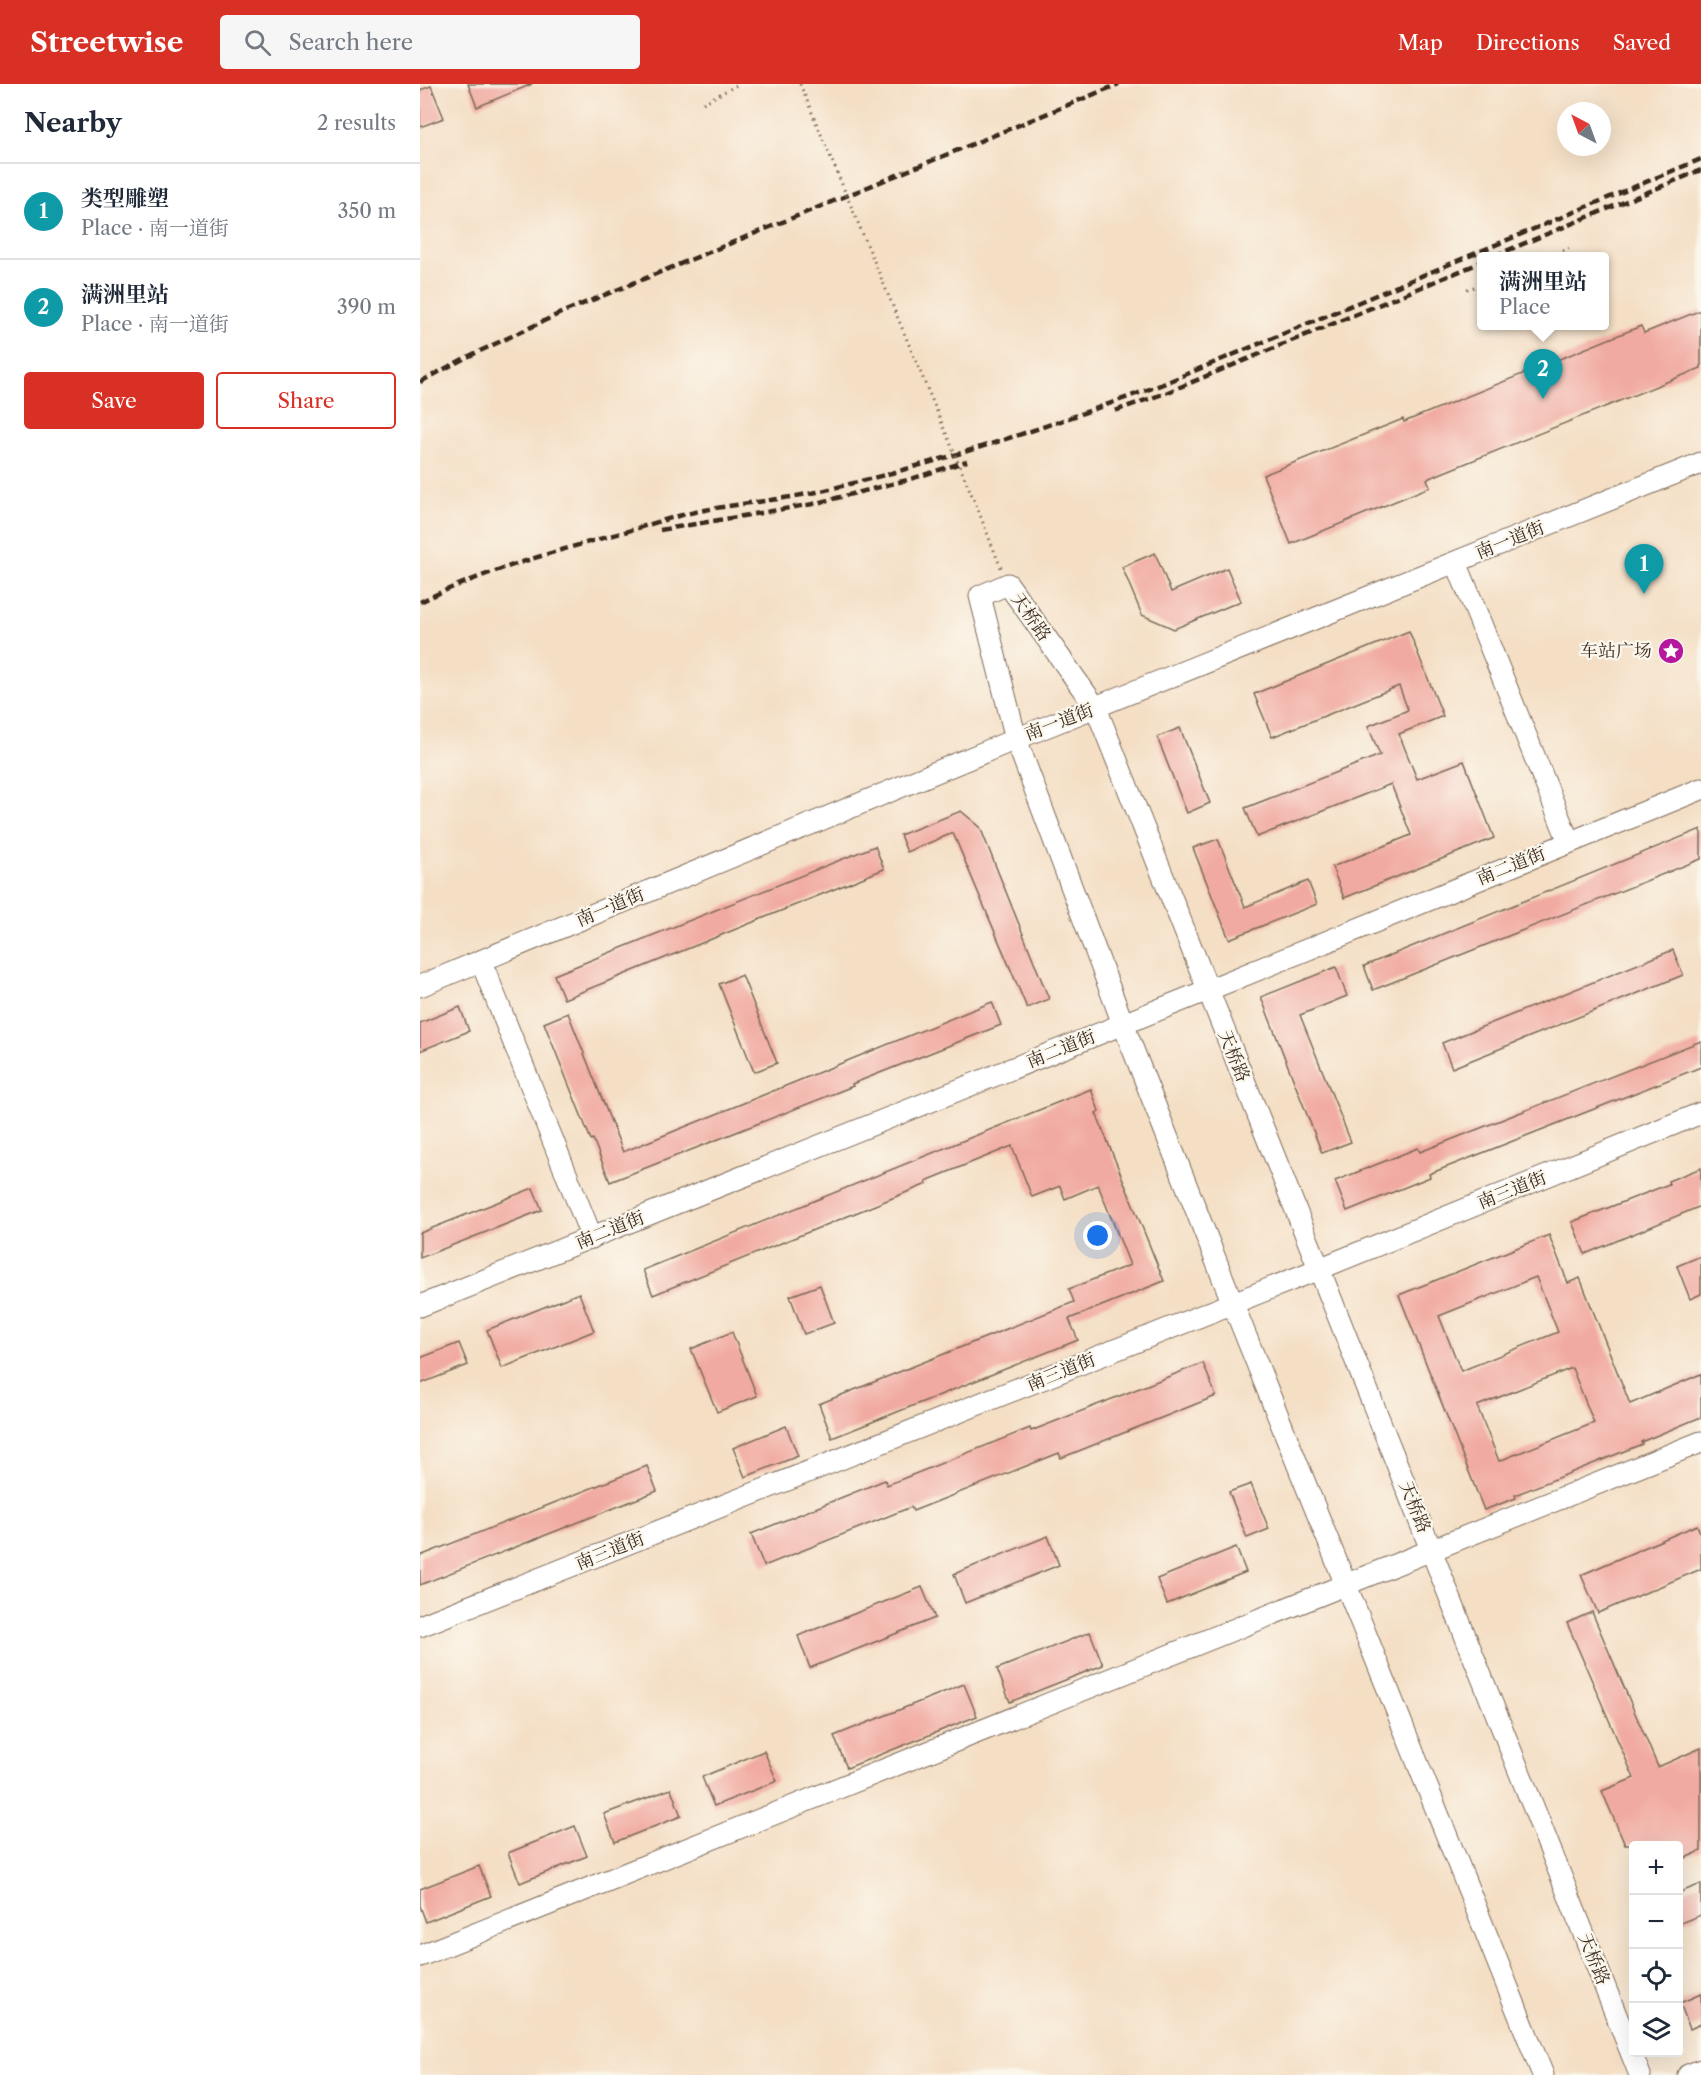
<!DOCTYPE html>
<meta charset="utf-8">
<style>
:root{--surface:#fff;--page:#f6f6f7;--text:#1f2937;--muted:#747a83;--line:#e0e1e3;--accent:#d93025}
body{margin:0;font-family:"Libre Caslon Text","Noto Serif SC",serif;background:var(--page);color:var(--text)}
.controls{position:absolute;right:18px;bottom:18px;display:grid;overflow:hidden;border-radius:6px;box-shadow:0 6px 24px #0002}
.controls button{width:54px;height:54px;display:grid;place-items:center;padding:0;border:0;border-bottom:2px solid var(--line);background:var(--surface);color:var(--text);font:30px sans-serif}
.compass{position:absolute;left:1137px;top:18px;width:54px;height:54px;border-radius:50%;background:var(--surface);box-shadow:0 6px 24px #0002;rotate:319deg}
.you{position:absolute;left:678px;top:1152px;width:21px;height:21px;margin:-15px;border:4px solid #fff;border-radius:50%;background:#1a73e8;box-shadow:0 0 0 9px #1a73e833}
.badge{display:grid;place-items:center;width:39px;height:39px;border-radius:50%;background:var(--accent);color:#fff;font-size:20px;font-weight:700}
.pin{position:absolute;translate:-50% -50px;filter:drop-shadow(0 2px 3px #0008)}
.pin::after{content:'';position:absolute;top:32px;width:21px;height:18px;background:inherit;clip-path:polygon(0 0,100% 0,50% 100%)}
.popup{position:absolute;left:1057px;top:168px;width:132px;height:78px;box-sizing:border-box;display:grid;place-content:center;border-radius:6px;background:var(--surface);filter:drop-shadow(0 2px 4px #0005);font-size:20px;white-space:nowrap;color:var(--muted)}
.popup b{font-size:22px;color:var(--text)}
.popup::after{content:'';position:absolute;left:50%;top:100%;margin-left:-12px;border:12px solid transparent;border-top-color:var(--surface)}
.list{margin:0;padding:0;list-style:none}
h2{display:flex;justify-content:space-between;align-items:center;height:78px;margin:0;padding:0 24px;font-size:26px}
h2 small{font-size:20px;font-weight:400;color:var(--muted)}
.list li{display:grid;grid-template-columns:39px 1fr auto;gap:18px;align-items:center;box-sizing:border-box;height:96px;padding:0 24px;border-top:2px solid var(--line)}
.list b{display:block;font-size:22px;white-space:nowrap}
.list p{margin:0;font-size:20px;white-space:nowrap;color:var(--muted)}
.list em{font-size:20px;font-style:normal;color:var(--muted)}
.actions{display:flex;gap:12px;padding:18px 24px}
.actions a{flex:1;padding:14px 0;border:2px solid var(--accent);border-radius:6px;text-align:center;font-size:21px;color:var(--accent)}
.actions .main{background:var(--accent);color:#fff}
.icon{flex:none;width:33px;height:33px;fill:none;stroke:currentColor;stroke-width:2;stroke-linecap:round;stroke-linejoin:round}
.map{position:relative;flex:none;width:1281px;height:1991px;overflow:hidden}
header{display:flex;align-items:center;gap:36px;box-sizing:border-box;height:84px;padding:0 30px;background:var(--accent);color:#fff}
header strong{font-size:28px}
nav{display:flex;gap:33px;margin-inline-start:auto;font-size:21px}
.search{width:420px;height:54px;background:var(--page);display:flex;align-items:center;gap:15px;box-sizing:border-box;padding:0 21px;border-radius:6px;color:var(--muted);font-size:22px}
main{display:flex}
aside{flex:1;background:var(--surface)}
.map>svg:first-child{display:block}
</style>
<header>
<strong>Streetwise</strong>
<div class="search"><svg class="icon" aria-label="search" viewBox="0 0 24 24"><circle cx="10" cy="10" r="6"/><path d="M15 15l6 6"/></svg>Search here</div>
<nav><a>Map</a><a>Directions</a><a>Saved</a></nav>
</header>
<main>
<aside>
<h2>Nearby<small>2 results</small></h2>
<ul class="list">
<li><span class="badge" style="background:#0f9aa8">1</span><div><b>类型雕塑</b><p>Place · 南一道街</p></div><em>350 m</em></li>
<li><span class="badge" style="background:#0f9aa8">2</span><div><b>满洲里站</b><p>Place · 南一道街</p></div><em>390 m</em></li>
</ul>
<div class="actions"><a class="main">Save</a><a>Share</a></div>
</aside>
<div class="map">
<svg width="1281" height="1991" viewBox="0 0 1281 1991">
<rect width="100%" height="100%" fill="#fbf7ec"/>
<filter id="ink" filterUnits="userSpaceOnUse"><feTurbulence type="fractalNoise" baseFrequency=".0167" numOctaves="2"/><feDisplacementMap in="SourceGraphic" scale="12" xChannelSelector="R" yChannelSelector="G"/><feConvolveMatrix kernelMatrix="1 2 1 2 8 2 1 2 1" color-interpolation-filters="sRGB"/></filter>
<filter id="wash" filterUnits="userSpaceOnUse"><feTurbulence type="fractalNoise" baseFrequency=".008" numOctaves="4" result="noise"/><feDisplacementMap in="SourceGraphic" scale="24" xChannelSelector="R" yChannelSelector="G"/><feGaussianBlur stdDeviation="1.35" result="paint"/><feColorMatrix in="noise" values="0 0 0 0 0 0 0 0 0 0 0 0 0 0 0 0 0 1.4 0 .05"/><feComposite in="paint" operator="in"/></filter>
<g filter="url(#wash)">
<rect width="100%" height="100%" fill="#f4dec4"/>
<g id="blocks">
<!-- building -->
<g fill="#f1aaa1" fill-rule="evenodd">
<path d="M48 0H112L57 23Z"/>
<path d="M11 2 24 34 0 43V6Z"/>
<path d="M1281 226V284L1007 395 1010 403 871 460 843 391 983 335 984 338 1221 242 1224 249Z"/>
<path d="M735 469 751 508 807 484 821 517 754 545 722 531 702 483Z"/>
<path d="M989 547 1023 632 979 650 997 695 1044 677 1074 754 924 814 912 783 991 751 971 700 837 753 825 724 960 671 948 642 988 626 979 602 852 653 834 610Z"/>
<path d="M760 644 790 719 767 729 737 653Z"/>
<path d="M541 727 560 743 629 915 607 924 533 749 487 768 480 751Z"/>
<path d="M1281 745V775L953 906 944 882Z"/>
<path d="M798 755 825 823 888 797 897 820 809 855 773 764Z"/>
<path d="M455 762 464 785 144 915 134 891Z"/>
<path d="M1253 866 1263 891 1032 984 1022 959Z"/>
<path d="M916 883 927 912 880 931 931 1058 902 1069 841 913Z"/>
<path d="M322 891 357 979 334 988 299 900Z"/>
<path d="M572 918 581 941 432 1000 433 1002 190 1098 173 1055 171 1056 124 939 148 929 203 1068Z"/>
<path d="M40 923 49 947 0 967V939Z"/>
<path d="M1281 957V983L1009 1090 1010 1093 927 1127 915 1097 998 1064 1000 1068Z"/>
<path d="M671 1005 679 1027 676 1029 744 1197 649 1235 658 1256 412 1354 399 1320 654 1218 649 1205 710 1181 678 1101 645 1115 640 1102 612 1113 592 1062 506 1097 507 1100 233 1211 223 1186Z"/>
<path d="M1281 1084V1122L1165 1170 1152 1138 1249 1100 1248 1097Z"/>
<path d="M113 1104 122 1126 0 1174V1149Z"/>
<path d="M1129 1151 1148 1199 1160 1194 1210 1320 1281 1290V1333L1221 1358 1222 1360 1095 1411 1096 1414 1064 1426 979 1211ZM1116 1193 1138 1248 1041 1287 1019 1232ZM1152 1284 1174 1339 1079 1377 1057 1322Z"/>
<path d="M1281 1172V1210L1270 1215 1257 1182Z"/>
<path d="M400 1201 414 1239 384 1250 370 1212Z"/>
<path d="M159 1209 174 1247 82 1284 67 1246Z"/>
<path d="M312 1248 337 1312 297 1328 271 1265Z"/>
<path d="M39 1259 48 1281 0 1300V1274Z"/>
<path d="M783 1279 796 1312 641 1374 639 1369 493 1427 491 1423 344 1482 331 1450 465 1396 467 1401 610 1344 611 1347Z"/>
<path d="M366 1342 378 1372 325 1393 313 1364Z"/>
<path d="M227 1382 237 1407 0 1501V1472Z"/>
<path d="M831 1400 849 1445 827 1454 809 1408Z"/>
<path d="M1277 1441 1281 1451V1485L1178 1529 1161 1491Z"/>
<path d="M628 1452 639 1481 545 1519 534 1490Z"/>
<path d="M816 1463 826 1488 747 1520 737 1495Z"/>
<path d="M502 1503 515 1534 390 1584 378 1552Z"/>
<path d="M1172 1528 1238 1683 1281 1664V1767L1258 1777V1761H1205L1182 1707 1214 1694 1147 1539Z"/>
<path d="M670 1548 683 1581 590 1618 577 1585Z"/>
<path d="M544 1600 557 1632 427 1684 414 1652Z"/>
<path d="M344 1667 357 1697 294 1722 282 1693Z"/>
<path d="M251 1705 261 1732 195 1758 184 1730Z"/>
<path d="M155 1742 167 1772 100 1799 88 1769Z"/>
<path d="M59 1782 71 1812 6 1838 0 1822V1805Z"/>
<path d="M1281 1800V1831L1258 1840V1809Z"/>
<path d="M1281 1910V1940L1270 1945 1260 1919Z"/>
</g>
</g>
</g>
<g filter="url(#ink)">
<use href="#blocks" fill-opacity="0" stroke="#7c6958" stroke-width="1.5"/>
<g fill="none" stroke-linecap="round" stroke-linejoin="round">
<!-- minor casing -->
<g stroke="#7c6958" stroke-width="23">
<g id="minor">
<path d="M1036 478 1149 758"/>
<path d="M61 877 172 1154"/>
<path d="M0 902 596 655 1281 379"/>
<path d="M0 1222 788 906 1281 705"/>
<path d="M0 1542 899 1185 1281 1029"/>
<path d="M0 1872 1281 1358"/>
<path d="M1123 1991 813 1220 703 940 596 655 560 512 588 500 676 624 1220 1991"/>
<path d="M1268 1991 1281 1986"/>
</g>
</g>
<!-- path -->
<g stroke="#7c6958" stroke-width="3" stroke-dasharray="1.5 4.5" stroke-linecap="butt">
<path d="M283 19 319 0"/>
<path d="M1132 172 1149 164"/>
<path d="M1047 205 1062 201"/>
<path d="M556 421 581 484"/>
</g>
<!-- minor -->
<use href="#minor" stroke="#fff" stroke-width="21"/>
<!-- rail -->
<g stroke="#3b2a1e" stroke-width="4.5" stroke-dasharray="9 4.5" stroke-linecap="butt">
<path d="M1074 172 1281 86"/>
<path d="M0 298 45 274 143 228 699 0"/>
<path d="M695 327 748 308 1062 178"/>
<path d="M240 446 393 420 491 395 547 377"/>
<path d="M0 518C64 487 133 468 201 449 229 441 257 431 285 426 322 419 360 416 397 408 515 380 629 343 743 300L1281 75"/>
</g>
<!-- path-bridge -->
<path stroke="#7c6958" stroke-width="3" stroke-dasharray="1.5 4.5" stroke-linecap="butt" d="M380 0 556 421"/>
</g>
</g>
<!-- icons -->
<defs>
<g id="sight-disc" transform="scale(1.35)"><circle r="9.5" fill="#b5179e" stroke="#fbf7ec"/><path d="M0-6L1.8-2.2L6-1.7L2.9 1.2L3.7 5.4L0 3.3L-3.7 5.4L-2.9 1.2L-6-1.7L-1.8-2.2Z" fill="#fff"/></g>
</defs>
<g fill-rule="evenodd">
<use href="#sight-disc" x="1251" y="567"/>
</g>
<g text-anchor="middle" stroke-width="4.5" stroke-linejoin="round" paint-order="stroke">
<!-- street labels -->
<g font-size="18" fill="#3b2a1e" stroke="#fbf7ec">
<text transform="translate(1090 456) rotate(-22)" y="6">南一道街</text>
<text transform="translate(611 533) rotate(55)" y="6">天桥路</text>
<text transform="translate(639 638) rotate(-21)" y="6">南一道街</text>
<text transform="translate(1091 782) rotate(-22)" y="6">南二道街</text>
<text transform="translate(190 823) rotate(-23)" y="6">南一道街</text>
<text transform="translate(641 965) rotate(-22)" y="6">南二道街</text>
<text transform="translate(814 972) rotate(68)" y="6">天桥路</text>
<text transform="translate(1092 1106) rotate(-22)" y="6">南三道街</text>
<text transform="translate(190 1146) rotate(-22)" y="6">南二道街</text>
<text transform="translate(641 1288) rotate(-22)" y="6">南三道街</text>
<text transform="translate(995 1423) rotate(68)" y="6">天桥路</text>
<text transform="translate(190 1467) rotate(-22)" y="6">南三道街</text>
<text transform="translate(1174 1875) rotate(68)" y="6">天桥路</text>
</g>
<!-- poi labels -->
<g font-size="18" fill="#3b2a1e" stroke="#fbf7ec" text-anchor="end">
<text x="1232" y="573">车站广场</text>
</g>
</g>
</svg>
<div class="controls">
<button>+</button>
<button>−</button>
<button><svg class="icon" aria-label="locate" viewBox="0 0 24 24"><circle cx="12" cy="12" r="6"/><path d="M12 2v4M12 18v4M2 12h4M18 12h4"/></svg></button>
<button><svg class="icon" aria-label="layers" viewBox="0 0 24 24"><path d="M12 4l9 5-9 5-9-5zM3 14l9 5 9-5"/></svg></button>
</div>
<svg class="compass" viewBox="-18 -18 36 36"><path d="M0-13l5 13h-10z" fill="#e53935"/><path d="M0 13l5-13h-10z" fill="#747a83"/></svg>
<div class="you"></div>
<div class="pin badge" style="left:1224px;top:510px;background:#0f9aa8">1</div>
<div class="pin badge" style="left:1123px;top:315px;background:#0f9aa8">2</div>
<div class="popup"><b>满洲里站</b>Place</div>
</div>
</main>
